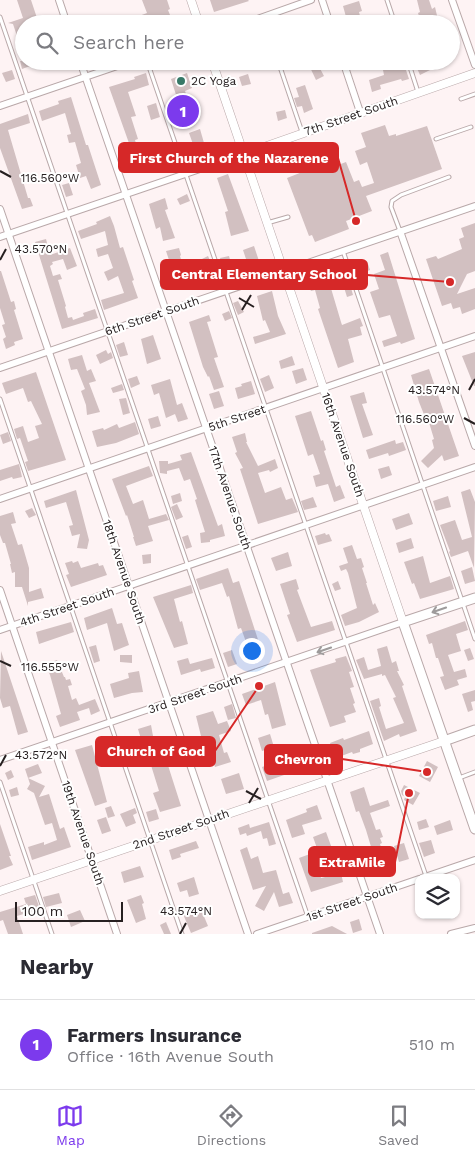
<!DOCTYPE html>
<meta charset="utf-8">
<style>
:root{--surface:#fff;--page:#f2f2f3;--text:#2b2b33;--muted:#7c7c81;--line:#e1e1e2;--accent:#7c3aed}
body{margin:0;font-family:"Work Sans",sans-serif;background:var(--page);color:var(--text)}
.controls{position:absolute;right:15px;bottom:15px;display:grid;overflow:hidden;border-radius:10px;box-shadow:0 1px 4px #0004}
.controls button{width:45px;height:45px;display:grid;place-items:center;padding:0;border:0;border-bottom:1px solid var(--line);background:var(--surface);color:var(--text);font:25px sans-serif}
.scale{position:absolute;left:15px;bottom:12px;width:108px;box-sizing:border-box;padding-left:5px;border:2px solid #272021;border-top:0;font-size:14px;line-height:18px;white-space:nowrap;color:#272021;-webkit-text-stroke:4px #fff;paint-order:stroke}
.you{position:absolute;left:251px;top:650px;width:18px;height:18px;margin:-12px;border:4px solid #fff;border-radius:50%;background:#1a73e8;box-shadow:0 0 0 8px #1a73e833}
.badge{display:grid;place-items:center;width:32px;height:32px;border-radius:50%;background:var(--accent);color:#fff;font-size:16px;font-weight:700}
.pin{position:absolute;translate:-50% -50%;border:2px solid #fff;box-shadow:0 1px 5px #0006}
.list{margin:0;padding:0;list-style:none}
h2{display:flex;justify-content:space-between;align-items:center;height:65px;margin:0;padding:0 20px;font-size:21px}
h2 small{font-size:16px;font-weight:400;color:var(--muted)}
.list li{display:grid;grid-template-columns:32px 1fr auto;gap:15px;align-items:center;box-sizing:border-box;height:90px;padding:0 20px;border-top:1px solid var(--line)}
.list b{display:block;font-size:19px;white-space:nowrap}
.list p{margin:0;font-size:16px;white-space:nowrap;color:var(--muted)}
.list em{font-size:16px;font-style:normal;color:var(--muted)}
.icon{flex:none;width:28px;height:28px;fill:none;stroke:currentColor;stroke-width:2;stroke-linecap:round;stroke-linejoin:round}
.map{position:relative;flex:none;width:475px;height:934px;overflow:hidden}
.search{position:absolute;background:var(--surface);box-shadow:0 1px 4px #0004;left:15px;right:15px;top:15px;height:55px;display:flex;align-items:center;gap:12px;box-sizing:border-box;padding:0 18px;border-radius:28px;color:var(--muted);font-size:19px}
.sheet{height:155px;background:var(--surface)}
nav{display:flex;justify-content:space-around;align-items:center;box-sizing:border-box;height:70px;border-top:1px solid var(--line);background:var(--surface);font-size:14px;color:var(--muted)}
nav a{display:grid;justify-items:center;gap:2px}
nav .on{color:var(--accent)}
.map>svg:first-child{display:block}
</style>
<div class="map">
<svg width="475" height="934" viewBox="0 0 475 934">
<rect width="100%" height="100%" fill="#fef3f4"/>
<!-- building -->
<g fill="#d2c0c1">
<path d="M17 0H31L39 24H24L23 54 13 24 8 23 23 18Z"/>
<path d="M142 0H167L170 9 168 10 170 15 160 19 162 24H118L147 13Z"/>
<path d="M210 0H248L249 1 214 12Z"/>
<path d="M417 0H429L432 9 435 7 439 24H410L420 19 418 13 420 12Z"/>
<path d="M359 1 362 11 359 12 362 24H348L343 6Z"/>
<path d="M20 61H40L41 62 22 69Z"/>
<path d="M253 61H275V63L255 69Z"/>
<path d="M307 61H316L324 76 316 80Z"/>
<path d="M394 61H403L409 79 402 81 401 79 380 85 381 89 372 92 369 80 384 75 383 70 396 66Z"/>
<path d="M427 61 430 70 420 75 416 66Z"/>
<path d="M441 62 442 67 434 70 432 65Z"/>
<path d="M12 70 15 79 6 82 2 73Z"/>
<path d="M146 73 149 85 128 92 136 116 131 117 138 139 135 140 140 158 171 149 174 158 134 170 127 147 130 146 109 87 135 79 134 77Z"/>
<path d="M187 73 192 88 185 91 192 111 194 110 197 118 179 125 171 100 177 98 171 79Z"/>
<path d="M248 74 251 84 242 86 239 77Z"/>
<path d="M305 85 313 109 304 113 302 106 297 107 294 98 299 97 296 88Z"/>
<path d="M71 97 86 145H88L101 185 91 189 86 176 80 178 76 165 81 163 75 142 69 143 67 135 71 134 65 113 42 121 39 111 59 104 58 101Z"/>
<path d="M156 103 160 117 151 120 147 106Z"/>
<path d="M285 110 287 118 278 121 276 112Z"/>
<path d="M28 114 30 123 8 130 28 198H30L33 206 22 209 0 148V124Z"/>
<path d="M385 125 389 136 396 134V136L427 126 442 169 366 196 372 211 346 221 349 229 315 242 312 235 309 236 287 178 315 167 317 173 346 162 354 182 359 180 362 187 374 183 367 162 360 165 355 151 366 147 361 133Z"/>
<path d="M200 129 204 143 194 147 189 133Z"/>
<path d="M228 174 249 231 231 236 225 212 228 211 217 178Z"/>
<path d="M69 183 73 195 66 197 62 185Z"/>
<path d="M187 194 190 201 180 205 177 199Z"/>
<path d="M165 198 168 209 165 210 175 238 163 241 160 227 156 229 149 204Z"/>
<path d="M110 216 114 226 120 248 123 247 134 280 132 281 138 298 104 310 101 300 124 293 118 276 108 281 104 272 113 268 108 254 98 257 96 249 108 245 105 231 81 239 78 231 97 224 96 222Z"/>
<path d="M475 223V271L467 274 457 294 475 288V309L462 314 460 307 453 309 451 303 442 306 426 259 436 256 438 259 462 249 459 239 464 237 461 228Z"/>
<path d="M46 239 50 255 70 248 77 266 67 270 63 259 52 262 53 264 50 266 53 276 60 274 62 279 58 280 66 306 65 307 68 318 72 317 73 320 84 316 83 313 95 309 98 318 62 329 35 242Z"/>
<path d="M254 246 259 261 248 265 243 250Z"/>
<path d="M179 248 181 255 180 256 183 266 180 267 183 278 201 271 199 267 202 265 200 260 208 256 212 265 207 266 212 276 176 289 172 276 174 275 166 251Z"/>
<path d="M388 252 415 339 401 344 400 342 384 347 382 341 397 336 390 315 379 318 370 292 379 289 374 274 385 270 380 255Z"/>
<path d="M229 256 233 271 225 274 220 258Z"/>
<path d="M361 261V263L367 261 370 270 355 276 351 264Z"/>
<path d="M343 266 345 267 353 295 347 297 342 281 330 285 341 322 342 325 360 318 363 326 360 327 362 335 348 339 354 362 338 368 318 309 320 308 315 290 311 291 307 282 336 272 335 269Z"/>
<path d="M0 271H1L11 302 14 301 16 309 14 310 23 339 14 342 15 345 6 349 3 339 6 337 2 325 5 324 0 308Z"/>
<path d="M272 291 278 316 286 334 255 344 253 337 270 332 265 320 263 321 257 296Z"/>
<path d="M238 301 244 312 238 315 233 303Z"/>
<path d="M229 311 232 318 225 321 222 314Z"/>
<path d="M209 315 211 321 207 322 218 357 214 358 224 387 214 390 209 376 208 377 203 367 189 322Z"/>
<path d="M153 335 161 359 147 364 141 339Z"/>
<path d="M124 342 128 355 120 357 116 345Z"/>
<path d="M106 350 108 354 111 352 113 358 100 364 96 355Z"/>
<path d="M475 352V386H474L462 356Z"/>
<path d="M82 355 87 371 91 369 96 381 89 383 100 412 87 415 86 405 81 391 85 389 77 369 71 370 68 359Z"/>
<path d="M292 356 295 365 281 369 279 361Z"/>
<path d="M303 368 307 380 296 384 292 371Z"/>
<path d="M429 369 459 456 444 461 442 455 428 468 421 461 434 448 432 440 434 439 427 416 425 417 419 402 411 375Z"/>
<path d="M36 372 66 460 28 471 25 462 28 461 20 438 17 439 14 429 23 426 28 442 39 438 35 426 42 424 31 401 28 402 23 388 6 394 2 383Z"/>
<path d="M269 375 274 388 265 392 260 379Z"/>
<path d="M137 376 140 384 131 388 128 379Z"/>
<path d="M170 379 177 405 182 403 188 419 178 422 175 414 166 418 159 393 154 395 151 385Z"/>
<path d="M251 381 255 394 238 399 235 388 242 386 241 384Z"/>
<path d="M122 384 124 390 113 393 111 388Z"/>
<path d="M219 391 224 406 214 409 209 394Z"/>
<path d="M364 392 367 403 362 404 373 435 363 438 350 396Z"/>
<path d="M126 398 130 413 123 415 119 399Z"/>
<path d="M311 411 321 441 323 440 326 450 324 451 336 487 340 485 345 498 334 502 328 484 316 487 313 476 320 474 313 454 308 456 295 416Z"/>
<path d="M158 416 161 426 151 429 148 419Z"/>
<path d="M135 422 139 434 116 443 97 447 92 431 103 428 104 430 117 424 119 428Z"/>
<path d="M8 432 11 441 3 444 0 435Z"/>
<path d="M245 433 247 442H246L258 466 275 459 278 468 270 472 269 470 258 473 265 493 281 487 286 500 292 498 298 512 258 524 240 469 243 468 235 453 237 452 232 437Z"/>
<path d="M395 440 396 444 403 442 406 450 389 456 388 453 369 459 366 450Z"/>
<path d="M191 452 218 526 222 524 225 536 210 540V542L201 543 200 533 205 532 195 500 197 499 190 479 184 481 179 468 167 471V474L160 473 159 461H168V464L182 460 180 455Z"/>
<path d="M19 464 22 477 13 479 12 477 0 481V470Z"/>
<path d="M149 466 153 476 126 486 133 504 143 500 149 519 166 514 169 520 148 526 153 541 136 546 133 537H134L127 515 126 516 112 479Z"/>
<path d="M389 466 392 475 381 479 378 469Z"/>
<path d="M470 489 475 502 474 568 468 551 451 557 449 552 450 551 440 525 455 520 462 540 472 537 461 492Z"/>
<path d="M76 490 89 540 87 549 77 548 80 534 72 536 69 526 73 525 66 502 46 508 44 501Z"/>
<path d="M180 493 182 501 173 504 171 496Z"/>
<path d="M448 496 451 507 436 511 433 501Z"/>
<path d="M313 497 317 507 304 510 301 501Z"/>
<path d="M177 504 183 517 176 520 171 507Z"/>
<path d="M32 508 36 515 29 518 25 511Z"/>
<path d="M13 512 16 523 11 524 18 545 22 544 29 568V592L41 588 44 598 28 602V606L22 587H15V572L12 573 10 564H11L5 543H3L0 535V516Z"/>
<path d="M409 513 413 524 396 530 392 519Z"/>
<path d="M325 533 326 535 329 534 332 541 318 545 315 536Z"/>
<path d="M188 535 192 547 186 549 182 537Z"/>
<path d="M411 538 414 548 399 553 396 543Z"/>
<path d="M352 545 357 559 361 558 364 567 362 568 367 583H366L373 605 375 603 379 612 359 622 345 626 341 615 357 608 348 573 346 569 341 571 339 566 348 563 343 548Z"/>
<path d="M288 552 292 566 276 571 271 558Z"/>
<path d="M151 554V563L143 564 142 555Z"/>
<path d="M423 556 430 583 450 576 454 589 420 599 414 583 412 584 404 562Z"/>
<path d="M72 561 73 563 78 561 81 568 98 563 99 566 103 565 107 575 71 587 66 575 69 574 65 563Z"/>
<path d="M472 567 475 581 465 584 461 571Z"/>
<path d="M228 568 233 583 239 581 263 655 253 658 248 641 246 642 241 628 238 629 229 596 227 597 222 583 200 590 196 579Z"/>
<path d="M296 579 299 589 297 590 311 627 332 621 335 630 297 642 287 615 290 614 280 584Z"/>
<path d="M338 581 341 589 335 591 332 584Z"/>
<path d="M191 585 193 593 174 599 180 622 182 621 188 644 174 648 153 597Z"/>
<path d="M112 608 117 624 122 623 129 645 114 651 107 623 87 630 84 618Z"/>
<path d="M465 621 468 630 456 634 461 651 448 655 454 672 465 669 467 677 457 680 459 685 445 690 440 677 444 676 438 658H436L432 643 429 644 426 635Z"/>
<path d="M71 622 74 632 39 644 36 632Z"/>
<path d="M96 645 100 661 94 663 89 647Z"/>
<path d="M387 646 392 663 396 661 399 671H397L404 685 402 686 417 731 400 737 399 734 384 741 370 701 379 698 381 706 379 707 386 729 404 723 393 698 396 697 385 675 382 676V674L364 679 356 660 364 657 368 670 381 666 377 649Z"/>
<path d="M470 648 474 659 468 661 464 650Z"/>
<path d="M232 650 237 664 228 667 223 653Z"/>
<path d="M1 651 28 732 18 735 10 706 3 708 0 698Z"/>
<path d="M120 655H132V663L120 662Z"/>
<path d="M346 656 352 671 349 672 354 687 350 688 355 703 353 704 356 712 344 716 346 722 330 727 310 670 336 662 335 659Z"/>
<path d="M188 658 190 664 212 658 215 668 201 672 200 669 181 675 177 661Z"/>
<path d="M57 660 64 677H65L66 680 70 679 72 685 68 686 72 700 76 698 79 705 95 699 100 711 91 715 89 708 77 712 80 720 60 727 56 716 61 714 50 675 45 664Z"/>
<path d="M139 671 143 692 132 693 114 698 110 684 129 678 128 673Z"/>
<path d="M275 682 286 725 272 729 268 714 265 715 261 700 246 705 242 694Z"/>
<path d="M475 690V701L471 702 473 710 468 712 462 694Z"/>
<path d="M232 704 236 718 228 720 224 707Z"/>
<path d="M213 711 218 724 227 721 231 731 219 735 224 753 227 752 231 762 215 767 206 739 202 740 196 716Z"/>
<path d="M151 725 153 736 141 739 138 729Z"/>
<path d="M369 731 373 744 360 749V752L353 754 352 752 336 758 330 743 343 738 344 740Z"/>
<path d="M270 734 274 747 262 751 258 738Z"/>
<path d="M92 745 107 802 95 806 75 750Z"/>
<path d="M165 756 181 806 160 812 153 793 159 791 150 762Z"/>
<path d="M294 756 295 759 300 757 304 768 267 781 262 767Z"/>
<path d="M427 761 438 767 430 782 419 776Z"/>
<path d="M38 764 42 773 28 778 45 786 39 797 49 794 60 829 64 827 71 847 32 860 28 847 44 842V845L57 840 52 823 45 825 34 793 27 789 30 784 25 769Z"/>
<path d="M11 770 14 777 8 780 5 773Z"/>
<path d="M239 773 244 789 226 794 221 779Z"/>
<path d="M404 785 420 793 413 805 404 800 405 797 402 795 401 791Z"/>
<path d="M17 787 19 795 11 797 9 790Z"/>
<path d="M364 787 370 806 388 800 390 806 370 813 376 830 380 829 383 837 380 838 382 843 380 844 389 872 379 875 375 860 373 861 369 850H372L366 830 359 811 356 812 350 792Z"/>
<path d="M317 805 322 819 302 825 305 834 292 838 286 820 307 812 306 809Z"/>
<path d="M111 806 115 816 108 818 105 808Z"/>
<path d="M135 808 137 813 133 815 136 823 126 827 120 814Z"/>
<path d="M156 809 159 819 149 822 146 812Z"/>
<path d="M106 817 111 831 102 834 97 820Z"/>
<path d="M426 819 429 827 419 830 417 822Z"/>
<path d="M450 820 453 830 437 835 434 826Z"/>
<path d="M269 822 276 844 269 846 267 838 263 839 261 831 247 836 246 833 240 835 238 828 249 824 250 828Z"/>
<path d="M0 824 11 856H9L13 865 0 870Z"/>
<path d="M326 832 334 854 315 860 321 878 341 873 343 882 311 892 299 858 318 851 313 837Z"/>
<path d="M431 840 435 853 424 857 419 843Z"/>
<path d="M196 841 199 848 180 854 181 857 172 860 169 850Z"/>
<path d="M404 843 409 859 399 862 394 846Z"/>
<path d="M247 847 251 859 258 856 263 873 276 870 283 894 289 892 293 903 279 907 274 892 264 911 255 906 266 886 253 890 240 850Z"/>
<path d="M140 866 144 877 124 883 121 872Z"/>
<path d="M194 877 199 894 189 897 187 890 180 892 177 883Z"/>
<path d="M59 893 62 903 46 907 43 897Z"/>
<path d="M35 895 40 909 17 916 23 934H8L3 920 0 921V912L26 904 24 898Z"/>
<path d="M141 895 144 903 142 904 146 919 136 923 127 900Z"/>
<path d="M200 907 208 926 191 933 183 914Z"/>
<path d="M80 910 85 921 71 927 67 915Z"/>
<path d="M359 919 362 930 353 933 350 922Z"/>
<path d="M166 922 171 934H164L160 925Z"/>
<path d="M332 926 347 934H312V933Z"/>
</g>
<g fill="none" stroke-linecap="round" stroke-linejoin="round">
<!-- service casing -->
<g stroke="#b9a8a9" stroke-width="5">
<g id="service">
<path d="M387 0 395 24"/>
<path d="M0 17 308 917"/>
<path d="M147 61 426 876"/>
<path d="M278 61 302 132"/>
<path d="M408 61 418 92"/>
<path d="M461 99 475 94"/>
<path d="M436 139 471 127"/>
<path d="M283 142 290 162"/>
<path d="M267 223 288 217"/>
<path d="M400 231 391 207 392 201 401 195 449 177"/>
<path d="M343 251 475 639"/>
<path d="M0 399 182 934"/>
<path d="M459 778 475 772"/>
<path d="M0 782 52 934"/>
</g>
</g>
<!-- minor casing -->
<g stroke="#b9a8a9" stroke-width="8">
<g id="minor">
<path d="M59 0 67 24"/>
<path d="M322 0 330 24"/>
<path d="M452 0 475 65"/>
<path d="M243 24 311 0"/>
<path d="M80 61 380 934"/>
<path d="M343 61 360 112"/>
<path d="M0 106 132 61"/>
<path d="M0 209 248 934"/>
<path d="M400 231 475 446"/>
<path d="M0 237 244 154"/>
<path d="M0 368 475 206"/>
<path d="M0 499 475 336"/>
<path d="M0 590 117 934"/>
<path d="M0 630 475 467"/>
<path d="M0 760 403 622"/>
<path d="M422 878 475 860"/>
<path d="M257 934 419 879"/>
<path d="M451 934 475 928"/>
</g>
</g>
<!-- tertiary casing -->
<g stroke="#b9a8a9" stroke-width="9">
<g id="tertiary">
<path d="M191 0 199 24"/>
<path d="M212 61 403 622"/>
<path d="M244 154 475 73"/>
<path d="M0 891 444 741"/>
</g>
</g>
<!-- secondary casing -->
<g stroke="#b9a8a9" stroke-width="11">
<g id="secondary">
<path d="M475 598 403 622 475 829"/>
<path d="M444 741 475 730"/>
</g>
</g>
<!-- service -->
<use href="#service" stroke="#fff" stroke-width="3"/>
<!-- minor -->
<use href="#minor" stroke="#fff" stroke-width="6"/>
<!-- tertiary -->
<use href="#tertiary" stroke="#fff" stroke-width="8"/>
<!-- secondary -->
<use href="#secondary" stroke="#fff" stroke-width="9"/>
</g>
<!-- one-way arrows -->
<defs><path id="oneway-shaft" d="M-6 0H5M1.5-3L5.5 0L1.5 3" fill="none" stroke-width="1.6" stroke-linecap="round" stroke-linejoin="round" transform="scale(1.25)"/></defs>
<g stroke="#9e9b9b">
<use href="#oneway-shaft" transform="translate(439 610) rotate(161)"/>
<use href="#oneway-shaft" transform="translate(324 650) rotate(161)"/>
</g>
<!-- ticks -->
<path fill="none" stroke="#272021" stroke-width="2" d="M0 171 11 177M0 260 6 249M239 298 254 307M242 310 251 295M469 390 475 379M464 418 475 424M0 661 11 666M0 766 6 755M246 791 261 799M249 803 258 788M180 934 186 923"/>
<!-- markers -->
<circle fill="#377867" stroke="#fff" stroke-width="2" cx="181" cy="81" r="5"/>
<g text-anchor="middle" stroke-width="4" stroke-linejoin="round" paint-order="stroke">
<!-- poi labels -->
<g font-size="12" fill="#272021" stroke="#fff" text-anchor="start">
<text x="191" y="85">2C Yoga</text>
</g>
<!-- street labels -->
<g font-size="12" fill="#272021" stroke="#fff">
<text transform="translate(351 116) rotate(-19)" y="4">7th Street South</text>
<text transform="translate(152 316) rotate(-19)" y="4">6th Street South</text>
<text transform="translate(237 418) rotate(-19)" y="4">5th Street</text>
<text transform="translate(343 445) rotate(71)" y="4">16th Avenue South</text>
<text transform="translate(230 498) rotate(71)" y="4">17th Avenue South</text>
<text transform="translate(124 572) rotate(71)" y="4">18th Avenue South</text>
<text transform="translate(67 607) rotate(-19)" y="4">4th Street South</text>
<text transform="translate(195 694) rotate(-19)" y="4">3rd Street South</text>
<text transform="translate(181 829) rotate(-19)" y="4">2nd Street South</text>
<text transform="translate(83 833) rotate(71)" y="4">19th Avenue South</text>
<text transform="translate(352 902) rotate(-19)" y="4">1st Street South</text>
</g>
</g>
<g font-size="12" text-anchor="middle" fill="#272021" stroke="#fff" stroke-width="4" stroke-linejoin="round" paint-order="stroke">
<text x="50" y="182">116.560°W</text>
<text x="41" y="253">43.570°N</text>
<text x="434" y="394">43.574°N</text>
<text x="425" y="423">116.560°W</text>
<text x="50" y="671">116.555°W</text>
<text x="41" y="759">43.572°N</text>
<text x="186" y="915">43.574°N</text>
</g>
<!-- callouts -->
<path fill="none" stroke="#d62828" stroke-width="2" d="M356 221L338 158M450 282L367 275M259 686L215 751M427 772L342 759M409 793L395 862"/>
<g fill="#d62828" stroke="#fff" stroke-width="2">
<circle cx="356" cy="221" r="5"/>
<circle cx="450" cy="282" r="5"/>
<circle cx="259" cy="686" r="5"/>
<circle cx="427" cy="772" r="5"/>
<circle cx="409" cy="793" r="5"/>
</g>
<g fill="#d62828" stroke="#d62828" stroke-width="2">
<rect x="119" y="143" width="219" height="29" rx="5"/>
<rect x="161" y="260" width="206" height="29" rx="5"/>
<rect x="96" y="737" width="119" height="29" rx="5"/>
<rect x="265" y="745" width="77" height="29" rx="5"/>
<rect x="309" y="847" width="86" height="29" rx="5"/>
</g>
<g font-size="14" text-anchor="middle" font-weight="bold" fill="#fff">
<text x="229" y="163">First Church of the Nazarene</text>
<text x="264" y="279">Central Elementary School</text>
<text x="156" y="756">Church of God</text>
<text x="303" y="764">Chevron</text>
<text x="352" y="867">ExtraMile</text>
</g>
</svg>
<div class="controls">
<button><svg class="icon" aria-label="layers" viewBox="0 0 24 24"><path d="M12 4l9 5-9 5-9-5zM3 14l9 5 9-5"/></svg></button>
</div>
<div class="scale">100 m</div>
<div class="you"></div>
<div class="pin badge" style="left:183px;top:111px">1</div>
<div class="search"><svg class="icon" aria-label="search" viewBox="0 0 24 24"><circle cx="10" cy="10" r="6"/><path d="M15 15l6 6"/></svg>Search here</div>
</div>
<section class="sheet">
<h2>Nearby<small></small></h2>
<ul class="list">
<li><span class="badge">1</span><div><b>Farmers Insurance</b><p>Office · 16th Avenue South</p></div><em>510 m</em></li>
</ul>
</section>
<nav>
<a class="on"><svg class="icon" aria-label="map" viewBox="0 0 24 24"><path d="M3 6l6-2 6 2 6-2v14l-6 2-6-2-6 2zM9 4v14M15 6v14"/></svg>Map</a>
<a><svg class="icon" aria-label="directions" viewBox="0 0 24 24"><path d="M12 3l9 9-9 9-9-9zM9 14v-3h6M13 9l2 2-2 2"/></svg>Directions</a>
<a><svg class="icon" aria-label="saved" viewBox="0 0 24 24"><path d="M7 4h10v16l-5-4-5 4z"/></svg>Saved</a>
</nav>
